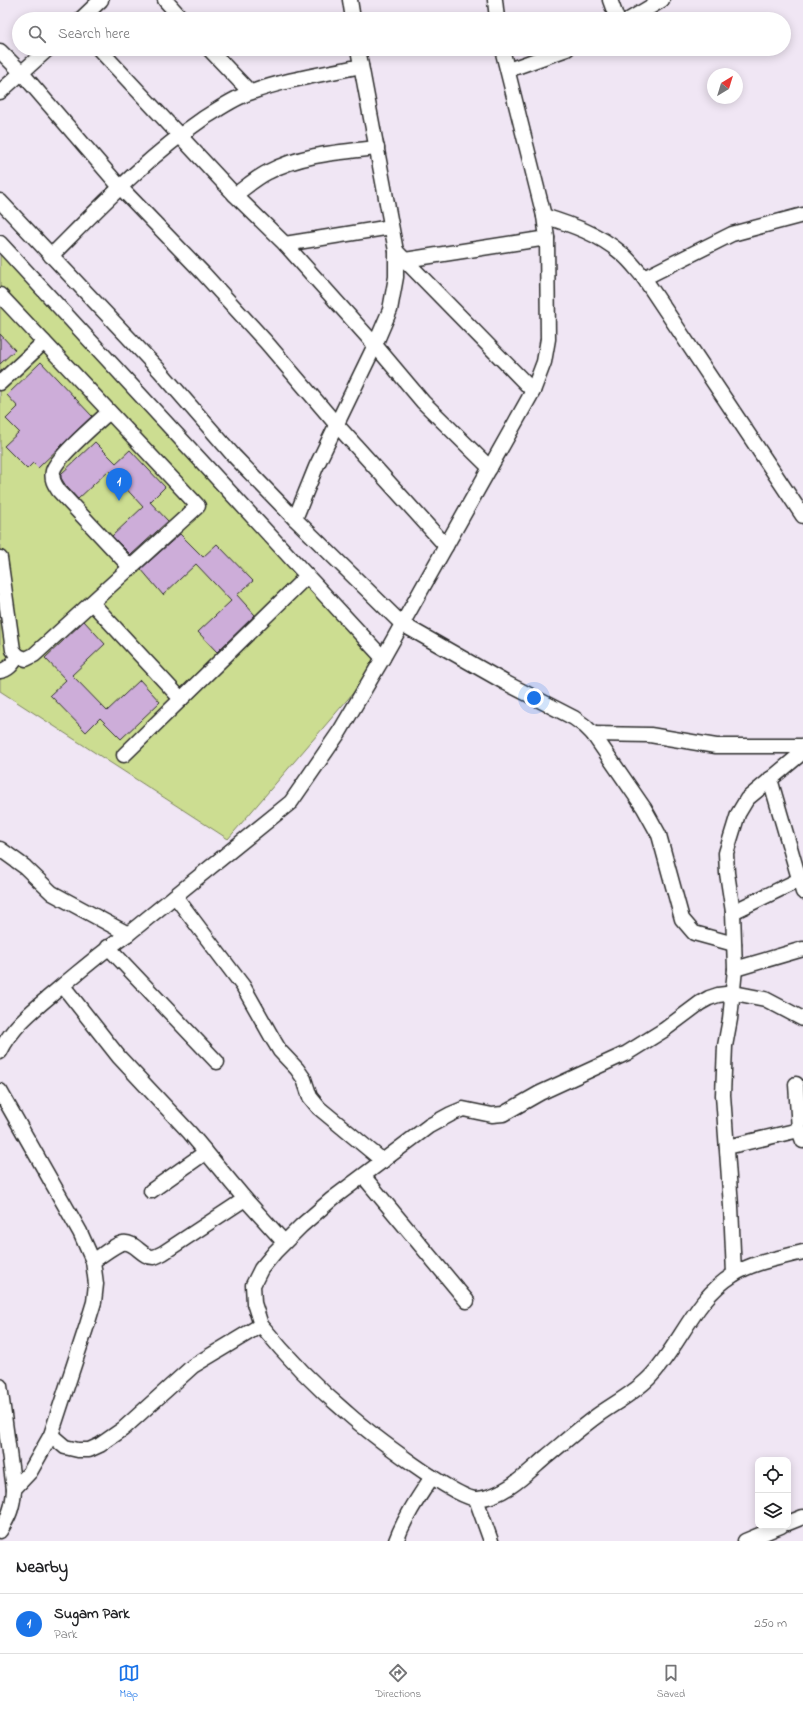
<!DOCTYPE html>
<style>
:root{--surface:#fff;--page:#f6f6f6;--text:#202124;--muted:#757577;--line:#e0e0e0;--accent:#1a73e8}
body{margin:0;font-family:"Indie Flower",sans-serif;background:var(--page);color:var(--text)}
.controls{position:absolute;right:12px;bottom:12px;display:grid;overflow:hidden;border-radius:8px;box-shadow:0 2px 10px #0003}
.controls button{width:36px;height:36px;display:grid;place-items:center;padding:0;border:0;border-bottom:1px solid var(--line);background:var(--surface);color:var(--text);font:20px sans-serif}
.compass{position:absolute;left:707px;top:68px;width:36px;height:36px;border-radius:50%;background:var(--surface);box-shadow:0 2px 10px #0003;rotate:38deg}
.you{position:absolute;left:534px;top:698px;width:14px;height:14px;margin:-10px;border:3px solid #fff;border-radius:50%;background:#1a73e8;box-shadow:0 0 0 6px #1a73e833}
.badge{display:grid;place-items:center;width:26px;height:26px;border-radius:50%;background:var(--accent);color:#fff;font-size:13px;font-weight:700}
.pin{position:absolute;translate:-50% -33px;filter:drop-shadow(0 1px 2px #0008)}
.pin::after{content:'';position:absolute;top:21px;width:14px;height:12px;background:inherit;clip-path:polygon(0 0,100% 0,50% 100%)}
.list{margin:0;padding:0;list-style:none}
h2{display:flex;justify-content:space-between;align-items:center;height:52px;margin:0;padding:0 16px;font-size:17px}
h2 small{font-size:13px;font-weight:400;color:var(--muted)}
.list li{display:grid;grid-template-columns:26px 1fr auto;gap:12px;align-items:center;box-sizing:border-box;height:60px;padding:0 16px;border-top:1px solid var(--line)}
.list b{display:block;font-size:15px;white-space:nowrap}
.list p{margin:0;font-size:13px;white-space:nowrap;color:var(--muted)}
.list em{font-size:13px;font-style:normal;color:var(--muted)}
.icon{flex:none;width:22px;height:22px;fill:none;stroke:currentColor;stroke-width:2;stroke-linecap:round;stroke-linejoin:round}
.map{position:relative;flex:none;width:803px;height:1541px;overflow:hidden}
.search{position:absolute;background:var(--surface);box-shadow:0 2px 10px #0003;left:12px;right:12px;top:12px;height:44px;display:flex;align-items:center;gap:10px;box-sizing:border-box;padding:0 14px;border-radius:22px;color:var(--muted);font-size:15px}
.sheet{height:112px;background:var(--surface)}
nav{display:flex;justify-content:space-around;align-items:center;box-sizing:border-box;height:56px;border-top:1px solid var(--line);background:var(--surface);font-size:11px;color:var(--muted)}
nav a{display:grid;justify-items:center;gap:2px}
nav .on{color:var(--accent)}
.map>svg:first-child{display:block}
</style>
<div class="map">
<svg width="803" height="1541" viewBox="0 0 803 1541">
<rect width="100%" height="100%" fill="#f0e6f4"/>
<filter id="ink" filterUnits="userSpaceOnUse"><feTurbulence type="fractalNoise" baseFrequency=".025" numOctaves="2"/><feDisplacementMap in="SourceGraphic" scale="8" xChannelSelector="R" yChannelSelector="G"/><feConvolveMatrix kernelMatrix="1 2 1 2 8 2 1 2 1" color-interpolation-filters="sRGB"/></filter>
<g filter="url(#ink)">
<!-- green -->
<path fill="#ccdd91" stroke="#7c845e" d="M0 243 383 658 228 839 0 691Z"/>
<!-- building -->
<g fill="#cdadd9" stroke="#2b2b2b">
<path d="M0 334 15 350 0 364Z"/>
<path d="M41 362 92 416 38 468 33 463 27 469 4 446 19 432 6 419 18 407 7 395Z"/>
<path d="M95 442 116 463 130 450 165 487 150 502 168 521 131 555 112 536 143 507 109 470 78 499 66 486 61 478V474Z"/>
<path d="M180 534 203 557 217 544 253 581 237 595 255 615 217 652 198 632 231 601 196 564 163 595 141 569Z"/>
<path d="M84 621 105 644 72 675 107 711 140 680 160 702 121 739 100 718 86 732 50 695 66 680 45 658Z"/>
</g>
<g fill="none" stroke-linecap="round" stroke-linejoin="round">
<!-- minor casing -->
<g stroke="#2b2b2b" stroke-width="17">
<g id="minor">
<path d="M165 0 182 19"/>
<path d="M350 0 353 19"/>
<path d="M495 0 497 19"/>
<path d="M610 0 617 19"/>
<path d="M81 19 101 0"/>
<path d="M630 19 662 0"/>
<path d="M99 49 235 195 285 244 375 345 423 402 490 468"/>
<path d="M209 49 250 92"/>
<path d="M0 51 21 72 120 187 203 273 266 342 336 424 446 546"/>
<path d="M508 70 567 49"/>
<path d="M0 92 48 49"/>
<path d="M235 195C246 187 256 178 268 172 301 154 341 152 377 148"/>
<path d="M0 201 160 371 234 456 295 519 402 624 506 683 574 718 585 726 593 734 644 808 659 835 682 919 694 933 734 944"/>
<path d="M544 216C572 225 599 234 621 253 630 260 637 270 644 278L803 516"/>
<path d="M0 243 383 658"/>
<path d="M285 244 391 227"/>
<path d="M396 251 533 391"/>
<path d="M51 256C99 208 147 157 204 118 219 109 235 97 252 92 287 79 325 74 361 66"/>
<path d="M405 260 547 238"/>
<path d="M644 278 732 234 803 215"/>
<path d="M0 295 198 506 34 655 26 659 18 656 13 650 0 558"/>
<path d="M0 383 44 342"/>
<path d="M109 412C97 423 56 458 53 471 51 480 55 485 59 491L131 568"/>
<path d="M295 519 316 467 375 345 390 310 396 277V251L358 49"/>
<path d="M92 603 181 699"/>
<path d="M0 671C9 670 13 663 18 656"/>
<path d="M593 734 650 735 716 746H803"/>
<path d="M124 755 307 576"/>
<path d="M770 779 803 892"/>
<path d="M0 849 25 867 52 893 128 934"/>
<path d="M175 896 243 986 274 1041 280 1051 297 1069 304 1079 310 1097 319 1108 383 1161"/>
<path d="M733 912 803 878"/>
<path d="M108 947 217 1062"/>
<path d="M735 969 803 949"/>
<path d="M63 986 119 1057 190 1133 245 1199 284 1242"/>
<path d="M0 1052C14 1023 39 1006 63 985 85 967 104 950 128 934L291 802 340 731 383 658 533 391 544 362 548 339 547 238 544 216 502 49"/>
<path d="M796 1084 799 1130 803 1141"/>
<path d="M0 1091 80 1232 93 1261 96 1284 94 1302 87 1325 51 1435 30 1472 14 1489"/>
<path d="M727 1147 799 1130"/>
<path d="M364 1177 467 1301"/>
<path d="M151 1191 206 1152"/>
<path d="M93 1261C100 1257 115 1244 123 1243 135 1241 142 1258 154 1257 157 1256 161 1254 163 1253L245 1199"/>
<path d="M734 1274 731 1206 723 1095 725 1046 730 1019 735 969 733 912 727 873 726 853 738 814 747 799 803 752"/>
<path d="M261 1325 254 1303 253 1285 261 1269 275 1252 301 1226 332 1199 429 1126 451 1114 463 1109 492 1115 503 1114 540 1093 627 1053 664 1030 700 1003 709 998 718 995 734 993 765 999 803 1019"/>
<path d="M0 1386 14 1489C13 1508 9 1516 0 1531"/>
<path d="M51 1435 65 1447 78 1450H89L100 1445 123 1429 193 1366 261 1325C286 1356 316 1387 347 1413 366 1430 457 1501 478 1499 506 1496 526 1474 546 1457 563 1443 580 1428 598 1415 615 1403 634 1393 649 1378 680 1346 694 1299 733 1275 753 1262 780 1258 803 1252"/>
<path d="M476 1499 491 1541"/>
<path d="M788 1523 803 1517"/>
<path d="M396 1541C405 1517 418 1498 432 1477"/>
<path d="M745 1541 781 1526"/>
</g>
</g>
<!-- minor -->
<use href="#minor" stroke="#fff" stroke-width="14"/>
</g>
</g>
</svg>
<div class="controls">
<button><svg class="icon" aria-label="locate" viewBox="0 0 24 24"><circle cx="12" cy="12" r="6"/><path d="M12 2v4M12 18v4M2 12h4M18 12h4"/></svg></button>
<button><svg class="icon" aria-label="layers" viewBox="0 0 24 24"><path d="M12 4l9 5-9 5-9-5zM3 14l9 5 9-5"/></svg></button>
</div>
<svg class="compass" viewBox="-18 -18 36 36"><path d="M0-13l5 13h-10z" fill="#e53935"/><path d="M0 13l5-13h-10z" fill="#757577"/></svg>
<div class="you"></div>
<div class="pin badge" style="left:119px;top:501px">1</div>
<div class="search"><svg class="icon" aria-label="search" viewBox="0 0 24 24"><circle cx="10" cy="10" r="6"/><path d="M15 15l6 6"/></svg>Search here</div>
</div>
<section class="sheet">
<h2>Nearby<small></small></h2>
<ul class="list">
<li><span class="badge">1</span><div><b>Sugam Park</b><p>Park</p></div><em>250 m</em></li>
</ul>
</section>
<nav>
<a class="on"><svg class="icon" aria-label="map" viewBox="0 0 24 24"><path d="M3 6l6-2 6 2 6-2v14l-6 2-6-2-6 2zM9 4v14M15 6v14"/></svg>Map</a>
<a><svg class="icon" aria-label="directions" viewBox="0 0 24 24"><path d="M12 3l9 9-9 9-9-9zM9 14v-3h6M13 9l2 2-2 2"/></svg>Directions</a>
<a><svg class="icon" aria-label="saved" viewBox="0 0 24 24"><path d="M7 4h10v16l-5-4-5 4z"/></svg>Saved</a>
</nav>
